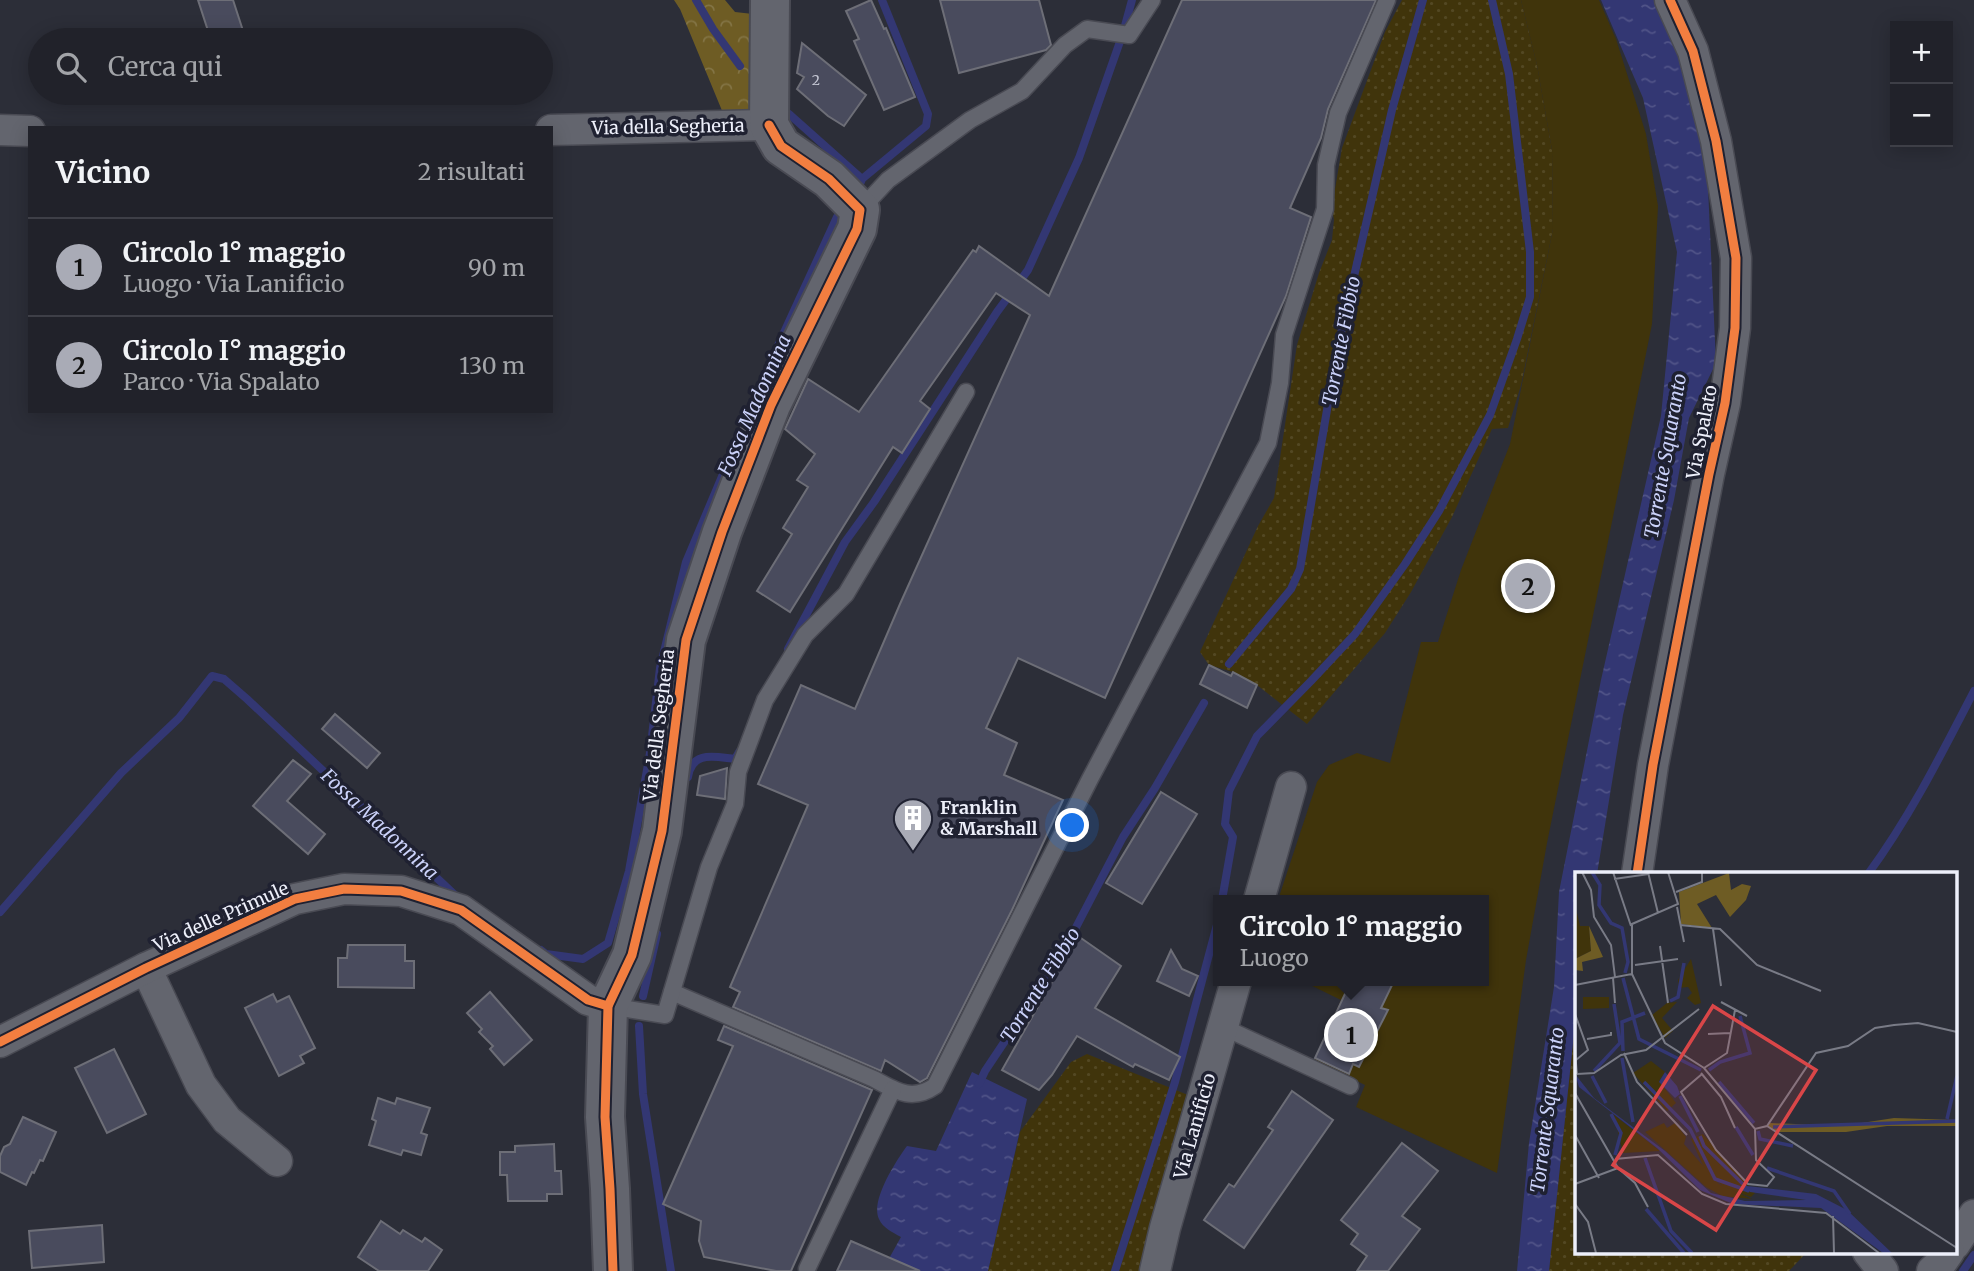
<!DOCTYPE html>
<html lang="it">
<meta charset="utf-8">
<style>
:root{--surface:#21222a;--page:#292a32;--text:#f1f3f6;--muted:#a2a4a8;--line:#3e3f47;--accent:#a9abb6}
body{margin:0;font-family:Merriweather,serif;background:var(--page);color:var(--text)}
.controls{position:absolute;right:21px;top:21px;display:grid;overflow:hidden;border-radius:0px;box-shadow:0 4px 18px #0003}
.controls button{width:63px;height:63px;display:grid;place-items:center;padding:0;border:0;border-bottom:2px solid var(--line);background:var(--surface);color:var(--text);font:35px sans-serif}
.you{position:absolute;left:1073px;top:826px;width:24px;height:24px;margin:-18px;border:5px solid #fff;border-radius:50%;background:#1a73e8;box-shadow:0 0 0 10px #1a73e833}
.badge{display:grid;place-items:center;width:46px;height:46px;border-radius:50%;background:var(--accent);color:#111;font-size:23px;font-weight:700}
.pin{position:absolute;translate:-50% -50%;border:4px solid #fff;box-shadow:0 2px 7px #0006}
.popup{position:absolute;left:1213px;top:895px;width:276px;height:91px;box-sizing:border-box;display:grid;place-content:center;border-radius:0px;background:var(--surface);filter:drop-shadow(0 2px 5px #0005);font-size:23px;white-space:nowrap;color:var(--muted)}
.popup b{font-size:26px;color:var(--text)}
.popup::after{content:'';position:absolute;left:50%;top:100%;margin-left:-14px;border:14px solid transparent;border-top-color:var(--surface)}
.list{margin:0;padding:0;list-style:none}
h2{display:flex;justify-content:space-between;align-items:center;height:91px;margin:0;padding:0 28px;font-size:30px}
h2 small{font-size:23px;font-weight:400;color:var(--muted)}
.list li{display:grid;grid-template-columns:46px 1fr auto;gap:21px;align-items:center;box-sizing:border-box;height:98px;padding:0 28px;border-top:2px solid var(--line)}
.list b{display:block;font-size:26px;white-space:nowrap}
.list p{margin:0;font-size:23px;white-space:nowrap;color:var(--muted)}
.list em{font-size:23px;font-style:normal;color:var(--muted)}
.icon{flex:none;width:38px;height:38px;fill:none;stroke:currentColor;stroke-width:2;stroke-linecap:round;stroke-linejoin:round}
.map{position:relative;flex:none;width:1974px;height:1271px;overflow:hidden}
.search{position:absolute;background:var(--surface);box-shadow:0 4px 18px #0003;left:28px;top:28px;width:525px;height:77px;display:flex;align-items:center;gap:18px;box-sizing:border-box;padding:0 24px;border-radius:38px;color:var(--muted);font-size:26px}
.panel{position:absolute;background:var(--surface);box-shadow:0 4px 18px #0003;left:28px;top:126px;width:525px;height:287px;border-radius:0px}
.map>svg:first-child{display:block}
</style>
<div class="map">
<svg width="1974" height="1271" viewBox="0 0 1974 1271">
<defs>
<pattern id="grass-dots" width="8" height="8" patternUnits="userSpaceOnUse" patternTransform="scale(1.75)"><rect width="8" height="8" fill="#40340b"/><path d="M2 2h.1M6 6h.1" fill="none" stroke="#534823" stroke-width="1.8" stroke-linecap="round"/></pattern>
<pattern id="forest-crowns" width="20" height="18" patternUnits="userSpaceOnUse" patternTransform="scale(1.75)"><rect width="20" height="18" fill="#6e5c24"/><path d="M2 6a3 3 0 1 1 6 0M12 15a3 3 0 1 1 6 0" fill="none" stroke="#837445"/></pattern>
<pattern id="water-ripples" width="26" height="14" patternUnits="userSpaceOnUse" patternTransform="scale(1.75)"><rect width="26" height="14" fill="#333773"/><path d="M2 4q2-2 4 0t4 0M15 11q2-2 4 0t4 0" fill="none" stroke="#515488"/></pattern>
</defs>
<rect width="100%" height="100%" fill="#2c2e38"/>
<!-- grass -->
<g fill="url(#grass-dots)">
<path d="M1402 0H1521L1537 65 1552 150 1553 229 1521 385 1508 428 1492 429 1452 517 1411 592 1385 633 1307 724 1257 685 1233 672 1209 665 1200 652 1258 526 1274 498 1297 345 1319 273 1332 240 1334 220 1332 207 1342 148 1385 32Z"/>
<path d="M1577 1005V1252H1807L1789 1271H1549Z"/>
<path d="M1087 1054 1188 1095 1171 1150 1140 1271H988L1020 1132 1071 1062Z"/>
</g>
<!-- forest -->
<path fill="url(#forest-crowns)" d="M674 0H725L735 12 772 16V118L723 113 680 9Z"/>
<!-- green -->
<path fill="#40340b" d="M1521 0H1599L1616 39 1646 134 1658 206 1652 324 1547 843 1526 960 1497 1173 1356 1107 1365 1085 1315 1060 1341 1000 1302 981H1484V900H1278L1317 782 1329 765 1357 753 1390 763 1421 642H1438L1461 570 1510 444 1553 229 1552 150 1537 65Z"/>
<!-- water -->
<g fill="url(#water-ripples)">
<path d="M1601 0H1658L1705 122 1716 363 1689 418 1674 500 1623 715 1597 874H1577V1005L1549 1271H1517L1529 1143 1554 987 1559 892 1601 680 1661 416 1677 252 1643 98Z"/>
<path d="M972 1072 1027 1099 988 1271H882L901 1237C892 1232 883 1228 879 1219 870 1201 896 1161 907 1146L936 1151Z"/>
</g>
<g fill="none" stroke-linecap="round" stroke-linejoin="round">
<!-- stream -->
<g stroke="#333773" stroke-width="8">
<path d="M696 0 713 29 740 66"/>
<path d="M789 114 862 179"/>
<path d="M858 189 862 179 926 126 928 114 882 0"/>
<path d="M770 363 837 217"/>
<path d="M788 649 845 542 874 502 997 312 1028 270 1079 158 1123 33 1132 0"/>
<path d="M1229 664 1291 589 1300 569 1337 351 1392 110 1423 0"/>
<path d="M688 777C692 750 715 757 735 759L739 752"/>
<path d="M1868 874C1910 817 1942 753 1974 691"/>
<path d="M1222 900 1233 837 1225 824 1229 791 1257 736 1311 681 1355 634 1405 564 1439 511 1490 415 1517 339 1530 297V252L1509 74 1492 0"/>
<path d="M0 912 121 773 179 718 212 676 224 679 247 699 457 897"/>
<path d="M541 950 546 954 583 959 608 943 629 871 650 753 660 668 686 562 739 436"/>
<path d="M643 996 657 934"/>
<path d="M639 1026 643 1094 671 1271"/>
<path d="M979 1084 985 1071 1059 960 1123 837 1155 788 1204 703"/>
<path d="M1115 1271 1175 1082 1218 921"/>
<path d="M1963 1271 1974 1255"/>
</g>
</g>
<!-- building -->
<g fill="#494b5d" stroke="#6d6e77" stroke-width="2">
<path d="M198 0H233L246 40H211Z"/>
<path d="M871 0 884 29 886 28 915 97 884 110 854 41 859 39 846 11Z"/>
<path d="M940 0H1039L1051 45 1046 50 959 73Z"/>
<path d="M1182 0H1376L1328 109 1321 138 1290 208 1311 217 1286 296 1105 698 1018 658 986 728 1017 743 1004 775 1063 800 1012 910 927 1078 920 1082 885 1060 881 1071 733 1007 740 992 730 987 808 805 758 784 801 685 855 709 900 604 1030 315 996 293 920 401 930 409 902 453 893 447 790 612 757 591 792 534 783 528 808 487 797 480 815 454 785 429 808 379 859 412 973 250 976 252 979 246 1049 296Z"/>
<path d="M802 43 866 95 844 126 828 116 797 89 804 77 797 73Z"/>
<path d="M1209 665 1231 676 1233 672 1257 685 1247 708 1200 684Z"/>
<path d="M335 714 380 753 367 768 322 729Z"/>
<path d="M293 760 311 774 287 801 325 834 308 854 253 806Z"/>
<path d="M727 768 725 799 697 795 700 776Z"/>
<path d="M1161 792 1197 814 1142 904 1106 883Z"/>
<path d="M1078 936 1121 966 1095 1008 1180 1057 1169 1080 1135 1064 1133 1067 1077 1036 1052 1075 1039 1090 1002 1070Z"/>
<path d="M348 945H405V961H414V988L338 987V958H347Z"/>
<path d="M1171 950 1182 969 1198 976 1189 996 1157 981Z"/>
<path d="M1351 981H1394L1381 1008 1388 1010 1359 1067 1353 1064 1349 1074 1315 1058Z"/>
<path d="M490 992 532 1040 504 1065 490 1049 493 1046 479 1032 482 1029 467 1013Z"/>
<path d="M273 994 277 1002 289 996 315 1048 300 1056 304 1063 279 1076 245 1008Z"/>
<path d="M724 1026 872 1090 791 1271H776L704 1257 699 1241 701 1221 663 1204 733 1046 718 1040Z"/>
<path d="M114 1049 146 1114 107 1133 75 1068Z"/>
<path d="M1292 1091 1333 1120 1244 1248 1204 1220 1229 1184 1234 1187 1273 1130 1268 1127Z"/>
<path d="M378 1098 395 1104 397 1098 430 1108 421 1133 427 1135 421 1155 403 1150 401 1155 369 1145 376 1121 372 1119Z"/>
<path d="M23 1117 56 1132 43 1161 40 1160 34 1173 32 1172 26 1185 0 1172V1156L4 1147 10 1144Z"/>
<path d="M1402 1143 1438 1171 1402 1216 1420 1229 1388 1271H1357L1367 1256 1351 1244 1358 1234 1341 1220Z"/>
<path d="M554 1144 555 1171H561L562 1194H547V1201H508L507 1175H500V1152H515V1146Z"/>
<path d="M381 1221 400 1234 403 1230 422 1242 425 1238 442 1250 428 1271H379L358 1257Z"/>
<path d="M102 1225 104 1262 32 1268 29 1231Z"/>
<path d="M851 1241 920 1271H837Z"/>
</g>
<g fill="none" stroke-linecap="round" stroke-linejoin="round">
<!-- service casing -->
<g stroke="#494a53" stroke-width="19">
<g id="service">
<path d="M860 210 888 180 970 120 1022 91 1065 45 1087 29 1129 35 1152 0"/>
<path d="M672 992 874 1079C896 1091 912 1102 935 1086L1090 779 1268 443 1280 383 1284 335 1325 209 1326 165 1338 113 1387 0"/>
<path d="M608 1006 665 1015 709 867 735 804 738 772 765 700 805 635 846 594 966 392"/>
<path d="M1223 1027 1350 1086"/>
<path d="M807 1269 893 1089"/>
</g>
</g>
<!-- minor casing -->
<g stroke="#494a53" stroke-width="33">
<g id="minor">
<path d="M0 130 30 131"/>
<path d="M551 130 769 125"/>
<path d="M1637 874 1653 765 1709 474 1725 403 1735 328 1736 258 1716 141 1693 51 1670 0"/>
<path d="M1259 900 1291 787"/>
<path d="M146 968 201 1085 227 1120 277 1161"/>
<path d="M0 1042 146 968 295 899 344 889 401 891 461 910 588 1000 608 1006"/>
<path d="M1955 1244 1974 1215"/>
<path d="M1868 1252 1883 1271"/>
<path d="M1155 1271 1165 1228 1236 981"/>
<path d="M1932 1271 1942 1262 1949 1252"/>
</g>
</g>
<!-- tertiary casing -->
<g stroke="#494a53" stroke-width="42">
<path id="tertiary" d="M613 1271 610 1189 605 1117 608 1006 632 955 662 831 686 640 722 532 771 405 857 229 860 210 829 179 781 146 769 125 770 0"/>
</g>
<!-- service -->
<use href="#service" stroke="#63656e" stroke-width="16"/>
<!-- minor -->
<use href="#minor" stroke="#63656e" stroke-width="30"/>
<!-- tertiary -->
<use href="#tertiary" stroke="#63656e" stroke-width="38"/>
<!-- cycleway casing -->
<g stroke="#1f2131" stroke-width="13">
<g id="cycleway">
<path d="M1637 874 1653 765 1709 474 1725 403 1735 328 1736 258 1716 141 1693 51 1670 0"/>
<path d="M0 1042 146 968 295 899 344 889 401 891 461 910 588 1000 608 1006"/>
<path d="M613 1271 610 1189 605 1117 608 1006 632 955 662 831 686 640 722 532 771 405 857 229 860 210 829 179 781 146 769 125"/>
</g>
</g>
<!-- cycleway -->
<use href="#cycleway" stroke="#f27e40" stroke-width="9"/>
</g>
<!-- icons -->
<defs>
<g id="building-pin" transform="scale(2.0125)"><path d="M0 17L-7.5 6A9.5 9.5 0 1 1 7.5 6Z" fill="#a9abb6" stroke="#1f2131"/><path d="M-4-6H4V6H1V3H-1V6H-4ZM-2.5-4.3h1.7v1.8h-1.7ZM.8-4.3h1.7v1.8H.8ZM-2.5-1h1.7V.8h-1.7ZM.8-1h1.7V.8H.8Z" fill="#fff"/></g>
</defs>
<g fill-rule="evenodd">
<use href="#building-pin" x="913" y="818"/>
</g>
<g text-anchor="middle" stroke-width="7" stroke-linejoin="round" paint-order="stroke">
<!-- number labels -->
<g font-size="14" fill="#c4c6d3">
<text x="816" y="85">2</text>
</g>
<!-- street labels -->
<g font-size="18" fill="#edeffa" stroke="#1f2131">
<text transform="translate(668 127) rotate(-1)" y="6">Via della Segheria</text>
<text transform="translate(1702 432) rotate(-79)" y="6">Via Spalato</text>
<text transform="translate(659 725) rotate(-83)" y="6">Via della Segheria</text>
<text transform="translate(221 917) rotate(-24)" y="6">Via delle Primule</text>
<text transform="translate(1195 1126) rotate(-74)" y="6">Via Lanificio</text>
</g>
<!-- poi labels -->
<g font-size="18" font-weight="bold" fill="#edeffa" stroke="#1f2131" text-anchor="start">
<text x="940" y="814">Franklin<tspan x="940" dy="21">&amp; Marshall</tspan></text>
</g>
<!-- water labels -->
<g font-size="19" font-style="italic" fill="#cbd2fa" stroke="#1f2131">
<text transform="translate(1341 341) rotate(-79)" y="7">Torrente Fibbio</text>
<text transform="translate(754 405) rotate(-66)" y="7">Fossa Madonnina</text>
<text transform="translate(1665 456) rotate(-80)" y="7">Torrente Squaranto</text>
<text transform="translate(380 824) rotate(43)" y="7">Fossa Madonnina</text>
<text transform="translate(1040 985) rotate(-58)" y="7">Torrente Fibbio</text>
<text transform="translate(1547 1110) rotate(-83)" y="7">Torrente Squaranto</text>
</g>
</g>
<!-- overview -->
<g transform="translate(1575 872)">
<rect width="382" height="382" fill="#2c2e38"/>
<path d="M0 32 5 54H14L16 79 0 87ZM116 87 126 131 120 133 112 126 117 121 113 115 104 116 103 108ZM76 189 90 200 84 209 101 231 92 239 58 201ZM39 243 85 279 48 281ZM128 262 180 321 176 325 150 316 130 298 116 267Z" fill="#40340b"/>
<path d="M154 1 156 18 167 12 176 14 171 28 155 45 141 23 122 32 137 56 106 52 104 20ZM14 54 28 85 7 90 8 99 0 98V87L16 79ZM319 246 382 248 381 254H312L271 260H200L192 254 195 251 267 254Z" fill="#6e5c24"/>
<path d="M8 125H34V136L8 137ZM102 130 87 146 98 159 90 166 77 143 92 131ZM89 251 92 256 100 251 111 265 109 272 144 312 177 327 147 324 131 315 70 260Z" fill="#40340b"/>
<path d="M90 200 102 214 105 222 100 226 84 210ZM0 202 19 226 90 279 136 321 170 329 231 328 175 320 172 314 241 322 272 338 317 381H308L246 336 158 332 125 318 82 276 4 215Z" fill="#333773"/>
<path fill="none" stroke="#333773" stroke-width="3.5" d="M17 0 25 13 24 33 36 51 47 56 53 90 50 101M48 106 64 167 126 198M95 129 103 125 109 91M48 179 47 150 70 141M47 186 58 250M134 198 145 190 175 181 165 144M19 199 45 171 39 132M17 204 31 231M69 210 115 257 140 307 174 319M144 210 179 251M105 224 123 260M36 242 46 261 40 283M372 247 382 204M161 255 178 283M198 255 382 249M183 259 185 267 218 274M125 264 129 274 175 319M70 286 96 359 117 381M192 296 259 319 275 342M71 337 109 381"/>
<path fill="none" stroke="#797b86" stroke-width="2" d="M7 0 16 18 19 45 36 73 40 105M38 0 56 54M73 0 83 41M39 7 74 2M101 20 127 10V0M102 35 109 70M105 53 145 57 182 93 246 119M138 57 146 114M85 74 93 131M60 93 103 87M57 102 90 171 129 196 180 257 192 254 241 181 273 174 300 156 319 153 343 151 382 160M38 106 40 131M0 113 57 102V52L103 32 93 0M146 130 172 144M0 142 13 178 1 188M133 162 155 161M12 167 36 163V160M0 181 2 202M49 181 62 210 112 263M129 196 152 181 160 138M126 201 146 225 160 256M2 202 19 201 46 183 71 178 124 137M127 202 106 220 141 278 173 312 192 314 199 305 181 288 180 257M0 221 43 296 60 311 73 335M192 254 382 376M0 263 24 306M40 287 83 283 127 322 151 332 251 341 304 381M0 312 43 296M0 332 13 350 21 381M258 344 259 381"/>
<path fill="#d94648" fill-opacity="0.15" stroke="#d94648" stroke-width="3.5" d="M138 134 241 198 141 358 38 293Z"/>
<rect width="382" height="382" fill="none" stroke="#edeffa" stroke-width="3.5"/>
</g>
</svg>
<div class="controls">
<button>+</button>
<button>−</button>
</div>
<div class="you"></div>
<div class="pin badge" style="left:1351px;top:1035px">1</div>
<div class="popup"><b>Circolo 1° maggio</b>Luogo</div>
<div class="pin badge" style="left:1528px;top:586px">2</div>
<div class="search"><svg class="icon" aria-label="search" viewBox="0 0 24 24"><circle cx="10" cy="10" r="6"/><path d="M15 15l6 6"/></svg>Cerca qui</div>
<section class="panel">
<h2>Vicino<small>2 risultati</small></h2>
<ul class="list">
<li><span class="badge">1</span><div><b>Circolo 1° maggio</b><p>Luogo · Via Lanificio</p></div><em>90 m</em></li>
<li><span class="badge">2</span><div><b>Circolo I° maggio</b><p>Parco · Via Spalato</p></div><em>130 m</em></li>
</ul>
</section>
</div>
